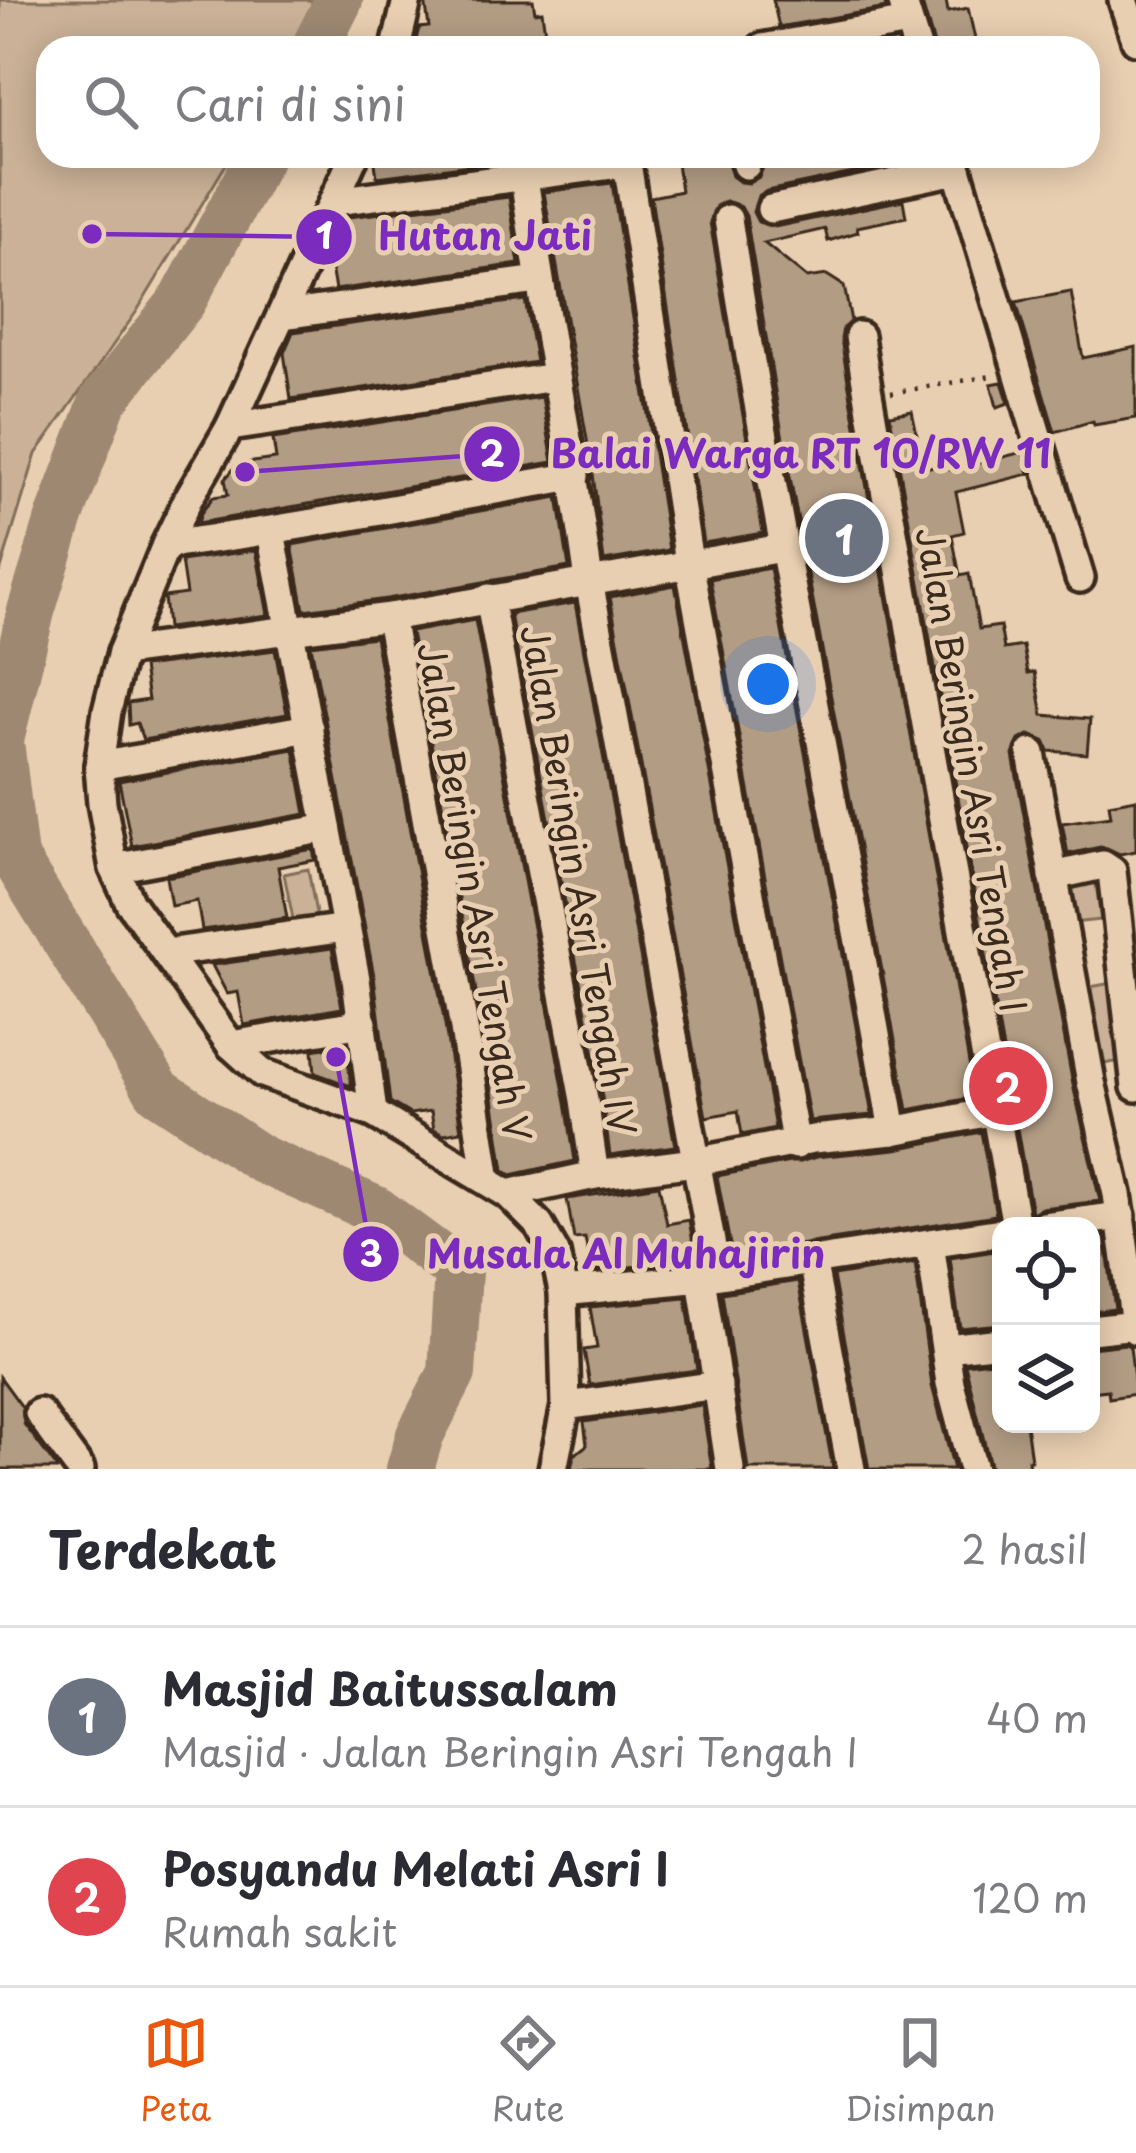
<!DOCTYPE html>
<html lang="id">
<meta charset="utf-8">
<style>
:root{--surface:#fff;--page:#f7f7f7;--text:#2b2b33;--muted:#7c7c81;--line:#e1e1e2;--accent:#ea580c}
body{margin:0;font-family:"Playpen Sans",sans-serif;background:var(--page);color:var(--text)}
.controls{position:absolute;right:36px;bottom:36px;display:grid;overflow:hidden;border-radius:24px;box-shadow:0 6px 30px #0003}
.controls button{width:108px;height:108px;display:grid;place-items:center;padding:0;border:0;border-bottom:3px solid var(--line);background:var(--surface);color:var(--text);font:60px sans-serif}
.you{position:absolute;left:768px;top:684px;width:42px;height:42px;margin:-30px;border:9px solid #fff;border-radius:50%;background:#1a73e8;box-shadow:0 0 0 18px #1a73e833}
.badge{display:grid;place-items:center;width:78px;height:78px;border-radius:50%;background:var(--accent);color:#fff;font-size:39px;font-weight:700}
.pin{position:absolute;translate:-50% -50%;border:6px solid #fff;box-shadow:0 3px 12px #0006}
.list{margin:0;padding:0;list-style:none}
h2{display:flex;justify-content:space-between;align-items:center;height:156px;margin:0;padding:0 48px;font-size:51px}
h2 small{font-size:39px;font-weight:400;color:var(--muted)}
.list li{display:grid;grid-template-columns:78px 1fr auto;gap:36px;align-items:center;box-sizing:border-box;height:180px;padding:0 48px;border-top:3px solid var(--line)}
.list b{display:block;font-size:45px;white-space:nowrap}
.list p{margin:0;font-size:39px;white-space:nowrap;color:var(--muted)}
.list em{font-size:39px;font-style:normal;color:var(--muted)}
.icon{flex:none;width:66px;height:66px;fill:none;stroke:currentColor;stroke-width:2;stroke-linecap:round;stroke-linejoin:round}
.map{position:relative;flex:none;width:1136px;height:1469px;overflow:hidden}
.search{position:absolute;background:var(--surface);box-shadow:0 6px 30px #0003;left:36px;right:36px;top:36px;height:132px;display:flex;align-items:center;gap:30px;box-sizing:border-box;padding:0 42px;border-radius:36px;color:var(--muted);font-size:45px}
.sheet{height:516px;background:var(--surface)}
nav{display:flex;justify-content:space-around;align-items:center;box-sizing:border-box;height:168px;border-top:3px solid var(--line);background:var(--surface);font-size:33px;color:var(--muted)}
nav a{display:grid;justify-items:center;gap:6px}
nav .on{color:var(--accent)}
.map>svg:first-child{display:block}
</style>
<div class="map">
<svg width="1136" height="1469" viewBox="0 0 1136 1469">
<rect width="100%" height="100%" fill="#e9cfb1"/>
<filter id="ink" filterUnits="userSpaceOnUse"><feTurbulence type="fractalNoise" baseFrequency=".00833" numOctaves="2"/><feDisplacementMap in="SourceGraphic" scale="24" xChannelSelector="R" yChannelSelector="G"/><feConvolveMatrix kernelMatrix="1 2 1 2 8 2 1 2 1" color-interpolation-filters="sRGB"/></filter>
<g filter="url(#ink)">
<!-- green -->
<g fill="#cab197" stroke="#826e5a" stroke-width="3">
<path d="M0 0H312L310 25 296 48H48V156H231L137 311 36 454 0 572Z"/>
<path d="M308 869 317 919 294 924 284 874Z"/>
<path d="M1095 876 1101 920 1062 924 1057 880Z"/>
<path d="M1112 983 1126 1060 1093 1066 1079 989Z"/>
</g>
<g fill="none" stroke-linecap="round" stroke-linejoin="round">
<!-- river -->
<g stroke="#9e8872" stroke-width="48">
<path d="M315 48 339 0"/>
<path d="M0 740 31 611 60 516 103 401 183 300 260 156"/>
<path d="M0 742 14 857 158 1091 261 1159 376 1210 458 1271 452 1373 420 1435 410 1469"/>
</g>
</g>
<!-- building -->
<g fill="#b39c84" stroke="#3b2a1e" stroke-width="3">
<path d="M425 0H533L535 12 542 11 547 48H414L419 28 429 27Z"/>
<path d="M773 0H884L886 8 779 27Z"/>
<path d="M921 0H946L948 12 968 8 977 48H935Z"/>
<path d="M374 156H541L377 177Z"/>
<path d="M676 156H726L732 176 740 182 749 183 759 177 764 165 799 156H935L767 191 758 196 753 212 758 222 775 227 903 200 906 217 857 227 858 232 828 241 825 229 764 243 807 278 827 275 844 286 851 321 843 328 841 339 848 381 975 1097 908 1110 784 445 746 216 741 207 726 201 716 206 710 222 763 533 704 543 651 197 681 191Z"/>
<path d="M612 183 669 550 604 561 593 474 544 192Z"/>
<path d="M509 197 519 264 335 290 330 262 349 217Z"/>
<path d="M1071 292 1083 358 1136 347V418L1094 425 1093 421 1055 432 1016 302Z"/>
<path d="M525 300 536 362 291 399 284 353 293 332Z"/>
<path d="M1002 382 1009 403 997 407 991 384Z"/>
<path d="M542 397 553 462 198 523 201 513 213 497 228 495 225 479 238 464 276 459 273 439Z"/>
<path d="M912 411 924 468 950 463 951 470 1023 452 1029 474 956 492 964 532 952 535 960 576 969 574 979 629 1000 626 1004 649 1023 646 1028 673 1035 672 1043 715 1090 719 1087 754 1049 751 1044 741 1029 735 1019 740 1013 755 1073 1085 1100 1201 1042 1208 1032 1213 890 415Z"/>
<path d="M558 497 569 567 387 599 304 610 292 545Z"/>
<path d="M256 550 268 615 167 628 164 597 186 594 181 561Z"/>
<path d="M770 568 834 906 872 1115 810 1121 710 579Z"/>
<path d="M675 585 775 1128 742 1135 738 1111 706 1117 610 597Z"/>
<path d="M575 603 675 1146 610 1155 602 1097 510 614Z"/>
<path d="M475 620 566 1103 575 1161 511 1175 504 1170 481 1019 411 632Z"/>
<path d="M375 637 445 1025 461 1131 444 1134 434 1129 431 1111 410 1114 390 1102 374 976 311 645Z"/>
<path d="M275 650 287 714 143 740 137 723 129 725 128 703 148 700 143 667Z"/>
<path d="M294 749 306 814 132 846 119 781Z"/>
<path d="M1136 799V851L1120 854 1107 848 1100 847 1068 854 1062 823 1111 816 1109 804Z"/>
<path d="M313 849 315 860 278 867 287 918 202 930 197 901 171 906 166 877Z"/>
<path d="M332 948 342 1008 244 1025 238 992 227 994 212 965Z"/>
<path d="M346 1044 351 1086 315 1073 313 1050Z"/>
<path d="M981 1132 996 1215 732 1255 717 1176 790 1162H800L816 1157 896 1149Z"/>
<path d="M659 1185 667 1224 689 1220 696 1260 591 1271 585 1238 574 1239 567 1199Z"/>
<path d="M1105 1236 1115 1309 1091 1312V1238Z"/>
<path d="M1001 1250V1324L960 1328 950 1258Z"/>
<path d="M915 1263 932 1386 954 1469H869L833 1276Z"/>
<path d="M798 1281 833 1469H748L722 1293Z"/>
<path d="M686 1298 697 1370 590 1385 584 1350 597 1348 590 1307Z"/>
<path d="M1126 1344 1130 1347 1136 1394 1109 1398 1108 1390 1091 1392V1348Z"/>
<path d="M1001 1360V1424H1026L1031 1460H1028L1029 1469H991L965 1364Z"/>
<path d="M0 1377 22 1407 24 1424 58 1469H0Z"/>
<path d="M702 1405 712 1469H571L574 1455 587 1445 584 1422Z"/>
</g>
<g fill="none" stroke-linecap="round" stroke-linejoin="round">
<!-- minor casing -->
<g stroke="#3b2a1e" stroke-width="36">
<g id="minor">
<path d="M902 0 917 48"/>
<path d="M1123 0 1136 40"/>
<path d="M396 48 407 0"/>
<path d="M762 48 908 22"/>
<path d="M354 156 230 427 188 499 166 545 122 652 107 711 99 766 102 803 114 868 130 903 231 1045 262 1073 373 1113 508 1194 539 1225 555 1253 563 1292 566 1406 553 1469"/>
<path d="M626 156 689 562 796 1145"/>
<path d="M744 156 746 165"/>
<path d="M953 156 1080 578"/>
<path d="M524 177C543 313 571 446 589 581L717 1274"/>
<path d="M335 201 627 163"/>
<path d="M771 209 957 170"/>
<path d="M728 219C774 525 841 826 893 1131"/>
<path d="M283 315 538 280"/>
<path d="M859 336C875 449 901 561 917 674L1016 1226"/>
<path d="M230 427 555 377"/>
<path d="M271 532 356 979 373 1113"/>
<path d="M166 545C304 528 439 499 575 476"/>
<path d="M489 598 584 1100 595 1175"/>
<path d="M390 617 463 1022 487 1181"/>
<path d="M122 652 390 617 782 548"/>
<path d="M1031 753 1091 1082 1117 1194 1135 1325"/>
<path d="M99 766 309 728"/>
<path d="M114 868 327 828"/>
<path d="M1053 876 1103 865 1112 871 1136 1087"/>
<path d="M166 953 346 928"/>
<path d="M231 1045 363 1023"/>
<path d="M508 1194 595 1175 695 1162 813 1139 893 1131 995 1111"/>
<path d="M1044 1226 1121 1216"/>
<path d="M930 1243 950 1383 973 1469"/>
<path d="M812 1260 851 1469"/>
<path d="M701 1278 730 1469"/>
<path d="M563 1292 701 1278 1001 1232"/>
<path d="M1091 1330 1135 1325 1136 1330"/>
<path d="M947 1348 1001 1342"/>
<path d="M566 1406 718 1385"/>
<path d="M39 1413 80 1469"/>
</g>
</g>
<!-- path -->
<path stroke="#3b2a1e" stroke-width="4.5" stroke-dasharray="3 9" stroke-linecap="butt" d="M891 393 992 376"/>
<!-- minor -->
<use href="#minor" stroke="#e9cfb1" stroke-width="27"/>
</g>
</g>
<g text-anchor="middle" stroke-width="10" stroke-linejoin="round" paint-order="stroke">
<!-- street labels -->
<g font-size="36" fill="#3b2a1e" stroke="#e9cfb1">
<text transform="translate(971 770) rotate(80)" y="13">Jalan Beringin Asri Tengah I</text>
<text transform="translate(578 880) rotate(80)" y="13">Jalan Beringin Asri Tengah IV</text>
<text transform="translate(474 892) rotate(80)" y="13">Jalan Beringin Asri Tengah V</text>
</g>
</g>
<!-- callouts -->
<path fill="none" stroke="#7b2cbf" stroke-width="4.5" d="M92 234L324 237M245 472L492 454M336 1057L371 1254"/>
<g fill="#7b2cbf" stroke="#e9cfb1" stroke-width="4.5">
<circle cx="92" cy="234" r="12"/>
<circle cx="245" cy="472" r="12"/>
<circle cx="336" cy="1057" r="12"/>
<circle cx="324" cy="237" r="30"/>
<circle cx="492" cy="454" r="30"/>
<circle cx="371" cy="1254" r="30"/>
</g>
<g font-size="36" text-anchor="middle" font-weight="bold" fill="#fff">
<text x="324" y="249">1</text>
<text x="492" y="467">2</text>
<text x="371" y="1267">3</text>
</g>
<g font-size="39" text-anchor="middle" font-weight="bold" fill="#7b2cbf" stroke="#e9cfb1" stroke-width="10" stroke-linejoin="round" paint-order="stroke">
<text x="485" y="250">Hutan Jati</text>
<text x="801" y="468">Balai Warga RT 10/RW 11</text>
<text x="626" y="1268">Musala Al Muhajirin</text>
</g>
</svg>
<div class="controls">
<button><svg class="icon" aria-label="locate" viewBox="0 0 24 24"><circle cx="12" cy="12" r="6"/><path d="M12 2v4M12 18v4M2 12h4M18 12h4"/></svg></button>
<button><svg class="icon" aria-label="layers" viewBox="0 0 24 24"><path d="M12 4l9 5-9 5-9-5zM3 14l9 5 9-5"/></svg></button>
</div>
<div class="you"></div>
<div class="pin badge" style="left:844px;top:538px;background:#6b7280">1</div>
<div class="pin badge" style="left:1008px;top:1086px;background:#e0444e">2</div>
<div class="search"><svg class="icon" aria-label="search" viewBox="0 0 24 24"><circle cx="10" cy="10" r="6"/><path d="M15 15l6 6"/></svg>Cari di sini</div>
</div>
<section class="sheet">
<h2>Terdekat<small>2 hasil</small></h2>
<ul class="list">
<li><span class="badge" style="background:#6b7280">1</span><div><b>Masjid Baitussalam</b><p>Masjid · Jalan Beringin Asri Tengah I</p></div><em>40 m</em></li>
<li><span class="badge" style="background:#e0444e">2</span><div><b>Posyandu Melati Asri I</b><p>Rumah sakit</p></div><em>120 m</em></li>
</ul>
</section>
<nav>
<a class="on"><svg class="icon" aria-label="map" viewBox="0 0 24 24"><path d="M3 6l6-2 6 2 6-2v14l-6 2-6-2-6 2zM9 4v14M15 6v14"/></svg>Peta</a>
<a><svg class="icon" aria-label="directions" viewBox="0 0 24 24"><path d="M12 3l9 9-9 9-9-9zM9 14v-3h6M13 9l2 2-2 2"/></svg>Rute</a>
<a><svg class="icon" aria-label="saved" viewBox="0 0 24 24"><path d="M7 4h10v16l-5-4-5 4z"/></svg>Disimpan</a>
</nav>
